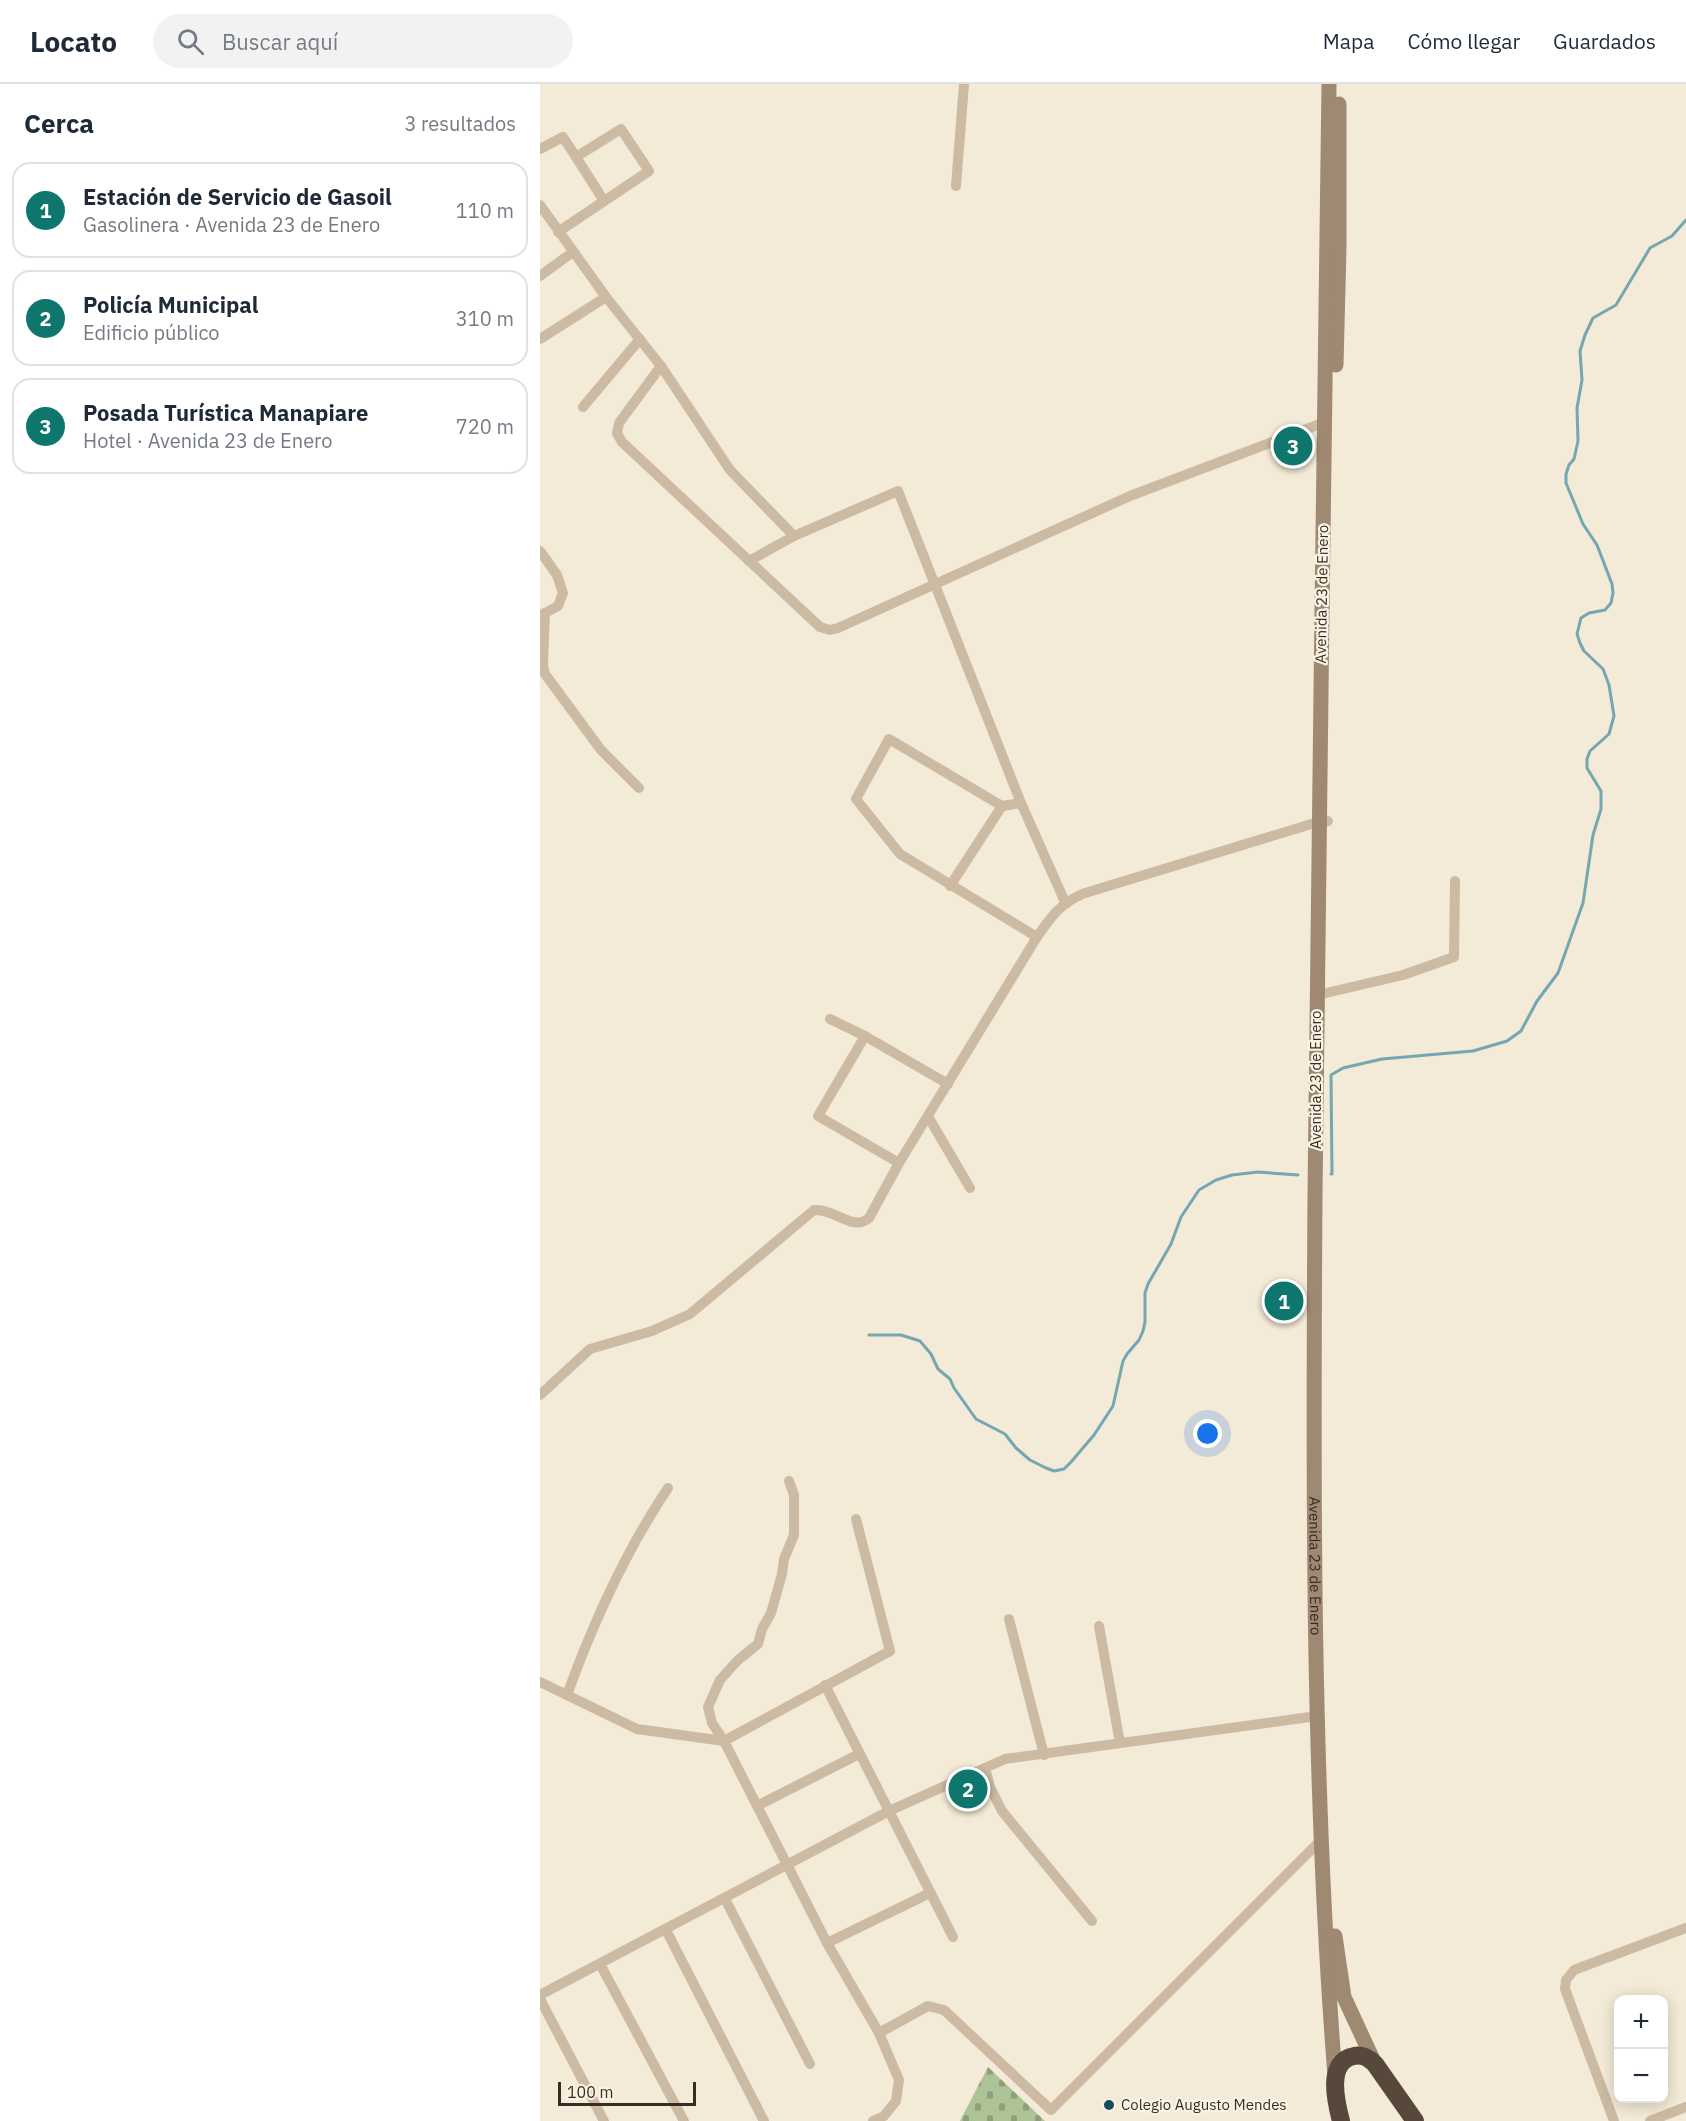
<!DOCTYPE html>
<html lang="es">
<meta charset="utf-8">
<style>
:root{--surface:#fff;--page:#f2f2f3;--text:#1f2937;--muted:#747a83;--line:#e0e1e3;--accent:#0f766e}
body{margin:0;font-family:"IBM Plex Sans",sans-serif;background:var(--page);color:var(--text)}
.controls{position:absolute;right:18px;bottom:18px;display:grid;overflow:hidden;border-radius:12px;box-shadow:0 3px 15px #0003}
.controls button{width:54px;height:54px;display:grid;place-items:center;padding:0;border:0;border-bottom:2px solid var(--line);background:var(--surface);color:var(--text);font:30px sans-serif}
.scale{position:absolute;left:18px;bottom:15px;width:138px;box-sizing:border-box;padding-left:6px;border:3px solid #362d25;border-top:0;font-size:16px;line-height:21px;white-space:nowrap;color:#362d25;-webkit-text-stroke:4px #faf3e3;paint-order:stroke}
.you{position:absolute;left:668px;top:1350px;width:21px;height:21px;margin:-15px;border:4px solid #fff;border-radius:50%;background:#1a73e8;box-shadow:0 0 0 9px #1a73e833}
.badge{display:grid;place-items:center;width:39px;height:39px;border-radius:50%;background:var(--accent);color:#fff;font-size:20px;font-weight:700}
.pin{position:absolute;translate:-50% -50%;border:3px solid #fff;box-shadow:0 2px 6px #0006}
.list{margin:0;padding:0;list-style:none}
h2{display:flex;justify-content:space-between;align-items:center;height:78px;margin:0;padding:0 24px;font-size:26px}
h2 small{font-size:20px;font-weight:400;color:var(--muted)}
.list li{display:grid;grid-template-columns:39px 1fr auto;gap:18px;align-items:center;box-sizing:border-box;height:96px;margin:0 12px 12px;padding:0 12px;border:2px solid var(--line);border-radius:18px}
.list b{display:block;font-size:22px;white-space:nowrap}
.list p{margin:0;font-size:20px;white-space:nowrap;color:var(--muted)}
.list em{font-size:20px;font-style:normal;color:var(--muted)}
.icon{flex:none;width:33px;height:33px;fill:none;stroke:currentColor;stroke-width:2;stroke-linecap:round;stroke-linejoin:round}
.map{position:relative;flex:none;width:1146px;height:2037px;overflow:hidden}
header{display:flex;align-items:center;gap:36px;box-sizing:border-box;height:84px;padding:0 30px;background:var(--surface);border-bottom:2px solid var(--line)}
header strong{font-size:28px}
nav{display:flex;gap:33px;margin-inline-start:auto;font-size:21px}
.search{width:420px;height:54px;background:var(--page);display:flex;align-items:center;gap:15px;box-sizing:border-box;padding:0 21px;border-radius:33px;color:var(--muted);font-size:22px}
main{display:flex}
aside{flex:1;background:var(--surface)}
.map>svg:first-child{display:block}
</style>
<header>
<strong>Locato</strong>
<div class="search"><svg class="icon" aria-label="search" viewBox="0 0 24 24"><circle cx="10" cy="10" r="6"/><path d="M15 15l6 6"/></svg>Buscar aquí</div>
<nav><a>Mapa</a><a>Cómo llegar</a><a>Guardados</a></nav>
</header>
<main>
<aside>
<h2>Cerca<small>3 resultados</small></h2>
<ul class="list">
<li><span class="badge">1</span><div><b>Estación de Servicio de Gasoil</b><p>Gasolinera · Avenida 23 de Enero</p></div><em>110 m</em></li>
<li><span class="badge">2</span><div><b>Policía Municipal</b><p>Edificio público</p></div><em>310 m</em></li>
<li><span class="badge">3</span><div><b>Posada Turística Manapiare</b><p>Hotel · Avenida 23 de Enero</p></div><em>720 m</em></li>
</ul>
</aside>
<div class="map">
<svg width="1146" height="2037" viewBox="0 0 1146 2037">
<defs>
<pattern id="cemetery-stones" width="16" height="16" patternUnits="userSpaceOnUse" patternTransform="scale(1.5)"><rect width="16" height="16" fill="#adc396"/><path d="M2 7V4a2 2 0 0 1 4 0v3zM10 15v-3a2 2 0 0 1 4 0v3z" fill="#8e9f7a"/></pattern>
</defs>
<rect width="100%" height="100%" fill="#f3ead7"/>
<!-- cemetery -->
<path fill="url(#cemetery-stones)" d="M448 1983 505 2037H420Z"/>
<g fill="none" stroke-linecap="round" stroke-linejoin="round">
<!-- stream -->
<g stroke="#74a7b2" stroke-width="3">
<path d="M791 1090H792L791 991 803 984 842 975 933 967 967 957 981 947 997 917 1018 889 1043 819 1053 751 1061 725V707L1047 684V675L1050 667 1069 650 1074 632 1069 601 1063 585 1044 567 1040 559 1037 550 1041 534 1049 529 1065 526 1071 519 1073 509 1072 500 1057 461 1043 440 1026 399V390L1029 381 1034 375 1038 357 1037 324 1042 296 1040 267 1045 251 1053 234 1076 221 1110 164 1132 152 1146 136"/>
<path d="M329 1251H361L380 1257 391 1270 398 1285 410 1295 414 1304 436 1335 465 1350 476 1364 490 1376 506 1384 514 1387 524 1385 531 1378 554 1351 573 1322 583 1277 587 1270 599 1256 603 1247 605 1238V1209L608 1200 631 1160 641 1133 659 1106 676 1096 692 1091 718 1088 758 1091"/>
</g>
<!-- street -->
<g stroke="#ccbba2" stroke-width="10">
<path d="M0 65 23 53 36 73 81 45 109 87 18 148"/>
<path d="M36 73 64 117"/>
<path d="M416 102 424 0"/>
<path d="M0 121 66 213 121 282 190 386 254 452"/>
<path d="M0 192 33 168"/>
<path d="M0 255 66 213"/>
<path d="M121 282 79 339 77 349 82 358 280 543 290 546 298 544 590 412 785 338"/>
<path d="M43 323 100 255"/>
<path d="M0 467 17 491 23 509 18 522 0 532"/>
<path d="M209 477 254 452 358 407 481 719 525 818"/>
<path d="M5 529 3 581 5 590 61 666 99 704"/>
<path d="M481 719 462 722 349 655 316 715 360 770 497 853"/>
<path d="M410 802 462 722"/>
<path d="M786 909 863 891 914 873 915 797"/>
<path d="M290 935 325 952 408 1000"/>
<path d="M325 952 278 1032 359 1079"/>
<path d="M389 1034 430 1104"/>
<path d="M0 1311 50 1265 112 1247 150 1230 274 1126C296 1125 313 1148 329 1134L359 1079 497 853C511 833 519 821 542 810L778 738 788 737"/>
<path d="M316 1435 350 1567 184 1657 287 1859 339 1949 359 1996 356 2017 344 2032 333 2037"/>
<path d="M469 1535 504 1671"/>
<path d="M559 1542 580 1659"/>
<path d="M0 1598 97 1645 184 1657 172 1639 168 1623 180 1596 198 1576 218 1560 222 1545 231 1529 242 1490 244 1475 254 1451V1411L249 1397"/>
<path d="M285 1601 413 1853"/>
<path d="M27 1611C53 1539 85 1468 128 1404"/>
<path d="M445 1684 450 1703 462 1727 552 1837"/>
<path d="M217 1722 319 1670"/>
<path d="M185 1815 270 1980"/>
<path d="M126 1846 224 2037"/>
<path d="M287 1859 390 1809"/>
<path d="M60 1880 144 2037"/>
<path d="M0 1911 349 1727 465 1675 777 1632"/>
<path d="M0 1915 64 2037"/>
<path d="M339 1949 388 1922 404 1926 511 2026 780 1757"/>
<path d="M1074 2037 1025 1905 1026 1896 1034 1886 1146 1844"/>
<path d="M1110 2037 1146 2023"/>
</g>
<!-- secondary -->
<g stroke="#9f8973" stroke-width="15">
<path id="s1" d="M789 0C785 370 778 741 775 1111 773 1405 772 1699 795 1992"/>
<path d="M796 281 799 163V20"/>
<path d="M795 1852 804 1913 835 1980"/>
</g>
<!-- highway -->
<path stroke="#57483b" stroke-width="18" d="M801 2037C796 2018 786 1977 814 1972 823 1970 829 1974 835 1980L875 2037"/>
</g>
<!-- markers -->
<circle fill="#184c5a" stroke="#faf3e3" stroke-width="2" cx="569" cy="2021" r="6"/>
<g text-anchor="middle" stroke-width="4.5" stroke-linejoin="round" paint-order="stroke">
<!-- street labels -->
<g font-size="15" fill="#362d25" stroke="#faf3e3">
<text transform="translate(782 510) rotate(-89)" y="5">Avenida 23 de Enero</text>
<text transform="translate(776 996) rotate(-90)" y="5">Avenida 23 de Enero</text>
<text dy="5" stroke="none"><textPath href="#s1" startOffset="1482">Avenida 23 de Enero</textPath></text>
</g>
<!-- poi labels -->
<g font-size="15" fill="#362d25" stroke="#faf3e3" text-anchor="start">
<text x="581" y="2026">Colegio Augusto Mendes</text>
</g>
</g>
</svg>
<div class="controls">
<button>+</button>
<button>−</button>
</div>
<div class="scale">100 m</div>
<div class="you"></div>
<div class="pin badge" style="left:744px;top:1217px">1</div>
<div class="pin badge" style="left:428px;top:1705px">2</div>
<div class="pin badge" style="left:753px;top:362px">3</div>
</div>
</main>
